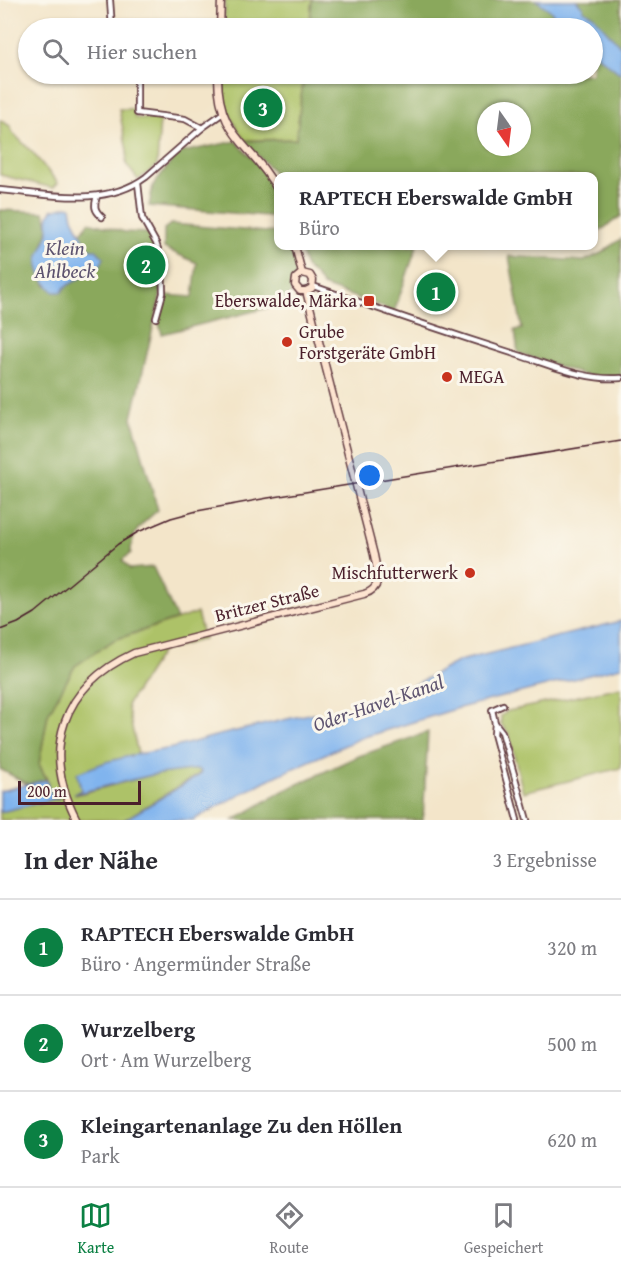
<!DOCTYPE html>
<html lang="de">
<meta charset="utf-8">
<style>
:root{--surface:#fff;--page:#f7f7f7;--text:#2b2b33;--muted:#7c7c81;--line:#e1e1e2;--accent:#0b8043}
body{margin:0;font-family:"Gentium Book Plus",serif;background:var(--page);color:var(--text)}
.compass{position:absolute;left:477px;top:102px;width:54px;height:54px;border-radius:50%;background:var(--surface);box-shadow:0 2px 4px #0004;rotate:166deg}
.scale{position:absolute;left:18px;bottom:15px;width:123px;box-sizing:border-box;padding-left:6px;border:3px solid #4a1f2b;border-top:0;font-size:16px;line-height:21px;white-space:nowrap;color:#4a1f2b;-webkit-text-stroke:4px #fbf7ec;paint-order:stroke}
.you{position:absolute;left:370px;top:476px;width:21px;height:21px;margin:-15px;border:4px solid #fff;border-radius:50%;background:#1a73e8;box-shadow:0 0 0 9px #1a73e833}
.badge{display:grid;place-items:center;width:39px;height:39px;border-radius:50%;background:var(--accent);color:#fff;font-size:20px;font-weight:700}
.pin{position:absolute;translate:-50% -50%;border:3px solid #fff;box-shadow:0 2px 6px #0006}
.popup{position:absolute;left:274px;top:172px;width:324px;height:78px;box-sizing:border-box;display:grid;place-content:center;border-radius:12px;background:var(--surface);filter:drop-shadow(0 2px 4px #0005);font-size:20px;white-space:nowrap;color:var(--muted)}
.popup b{font-size:22px;color:var(--text)}
.popup::after{content:'';position:absolute;left:50%;top:100%;margin-left:-12px;border:12px solid transparent;border-top-color:var(--surface)}
.list{margin:0;padding:0;list-style:none}
h2{display:flex;justify-content:space-between;align-items:center;height:78px;margin:0;padding:0 24px;font-size:26px}
h2 small{font-size:20px;font-weight:400;color:var(--muted)}
.list li{display:grid;grid-template-columns:39px 1fr auto;gap:18px;align-items:center;box-sizing:border-box;height:96px;padding:0 24px;border-top:2px solid var(--line)}
.list b{display:block;font-size:22px;white-space:nowrap}
.list p{margin:0;font-size:20px;white-space:nowrap;color:var(--muted)}
.list em{font-size:20px;font-style:normal;color:var(--muted)}
.icon{flex:none;width:33px;height:33px;fill:none;stroke:currentColor;stroke-width:2;stroke-linecap:round;stroke-linejoin:round}
.map{position:relative;flex:none;width:621px;height:820px;overflow:hidden}
.search{position:absolute;background:var(--surface);box-shadow:0 2px 4px #0004;left:18px;right:18px;top:18px;height:66px;display:flex;align-items:center;gap:15px;box-sizing:border-box;padding:0 21px;border-radius:33px;color:var(--muted);font-size:22px}
.sheet{height:366px;background:var(--surface)}
nav{display:flex;justify-content:space-around;align-items:center;box-sizing:border-box;height:84px;border-top:2px solid var(--line);background:var(--surface);font-size:16px;color:var(--muted)}
nav a{display:grid;justify-items:center;gap:3px}
nav .on{color:var(--accent)}
.map>svg:first-child{display:block}
</style>
<div class="map">
<svg width="621" height="820" viewBox="0 0 621 820">
<rect width="100%" height="100%" fill="#fbf7ec"/>
<filter id="ink" filterUnits="userSpaceOnUse"><feTurbulence type="fractalNoise" baseFrequency=".0167" numOctaves="2"/><feDisplacementMap in="SourceGraphic" scale="12" xChannelSelector="R" yChannelSelector="G"/><feConvolveMatrix kernelMatrix="1 2 1 2 8 2 1 2 1" color-interpolation-filters="sRGB"/></filter>
<filter id="wash" filterUnits="userSpaceOnUse"><feTurbulence type="fractalNoise" baseFrequency=".008" numOctaves="4" result="noise"/><feDisplacementMap in="SourceGraphic" scale="24" xChannelSelector="R" yChannelSelector="G"/><feGaussianBlur stdDeviation="1.35" result="paint"/><feColorMatrix in="noise" values="0 0 0 0 0 0 0 0 0 0 0 0 0 0 0 0 0 1.4 0 .05"/><feComposite in="paint" operator="in"/></filter>
<g filter="url(#wash)">
<rect width="100%" height="100%" fill="#f3e5c9"/>
<!-- green -->
<g fill="#adc267" stroke="#7c7049" stroke-width="1.5">
<path d="M225 0H312L309 28H224Z"/>
<path d="M223 74H304L296 139 244 140C229 116 222 102 223 74Z"/>
<path d="M119 109H134L135 118 160 119 157 165 138 180 126 164 127 151Z"/>
<path d="M0 120 10 126 13 133 33 153 58 183 53 188 0 175Z"/>
<path d="M197 613 204 639 162 651 127 705 138 754 100 765 84 790 75 795 152 775 197 768 201 771 199 774 124 820H0V812L60 798 57 797 46 798 48 781 39 764 48 714 75 666 114 640Z"/>
<path d="M621 687V768L523 792 509 734 501 724V716L508 711Z"/>
</g>
<!-- forest -->
<g fill="#8aa85c" stroke="#6a6444" stroke-width="1.5" fill-rule="evenodd">
<path d="M312 0H536L550 10 564 28H309Z"/>
<path d="M576 0H621V47L583 10Z"/>
<path d="M593 52 621 74V216L594 235V176H278V181L272 170 243 141 296 139 304 74H592ZM486 111H522V147H486Z"/>
<path d="M236 141C249 157 270 172 278 193 280 200 278 210 278 217L149 206 153 185 178 153Z"/>
<path d="M0 210 44 212C55 233 38 247 39 268 39 273 44 281 46 286L65 287 99 267 80 234 89 222 125 232 149 233C159 253 162 271 161 293L132 418 158 510C142 524 131 531 131 553L122 560 130 569 153 567 177 619 114 640 75 666 48 714 39 764 46 780 27 784 0 769Z"/>
<path d="M171 224 278 233V246H293C299 270 300 285 283 304L162 334 158 320 164 295 193 297 197 263 164 248V229Z"/>
<path d="M621 239V378L587 376 518 353 515 330 522 329 509 256 584 261 601 253Z"/>
<path d="M299 246H417L394 312 375 304 367 299 363 300 323 286 314 274 306 268Z"/>
<path d="M428 732 423 820H234L283 791 356 757Z"/>
</g>
<!-- water -->
<g fill="#80b4ee" stroke="#656a8c" stroke-width="1.5">
<path d="M536 0H576L583 7V10L593 15 621 47V74L593 52 592 28H564L550 10Z"/>
<path d="M68 206 71 207 73 218 88 248 96 250 104 258 99 267 65 287 62 292H54C46 285 36 272 38 259 40 250 47 242 48 233 50 222 45 221 52 210Z"/>
<path d="M621 621V667L459 708 361 738 265 781 193 820H124L198 776 201 772 198 769 152 775 74 794 81 790 77 773 106 762 138 754 172 748 215 736 313 713 318 718 324 719 418 683 459 661Z"/>
<path d="M46 780 52 797 60 798 0 812V791Z"/>
</g>
</g>
<g filter="url(#ink)">
<g fill="none" stroke-linecap="round" stroke-linejoin="round">
<!-- minor casing -->
<g stroke="#633d43" stroke-width="8">
<g id="minor">
<path d="M110 0 112 28"/>
<path d="M137 74V113L185 119 202 128"/>
<path d="M138 183 142 218 156 243 162 261 163 293 156 318"/>
<path d="M0 190C48 194 104 208 146 177L202 128 223 113"/>
<path d="M97 196C94 206 94 210 102 217"/>
<path d="M313 286C381 310 449 333 518 355 551 365 586 381 621 378"/>
<path d="M503 705 492 710 495 723 494 734 517 820"/>
<path d="M495 723 502 732 527 820"/>
</g>
</g>
<!-- secondary casing -->
<g stroke="#633d43" stroke-width="9">
<g id="secondary">
<path d="M220 28 221 0"/>
<path d="M218 74C217 139 253 143 278 191"/>
<path d="M295 246 302 273"/>
<path d="M302 273 310 275 313 280 312 288 306 291"/>
<path d="M302 273 296 278 295 285 300 291H306"/>
<path d="M77 820C40 750 62 686 134 653L364 594C384 588 377 572 374 555L306 291"/>
</g>
</g>
<!-- minor -->
<use href="#minor" stroke="#fff" stroke-width="4.5"/>
<!-- secondary -->
<use href="#secondary" stroke="#fde4d0" stroke-width="6"/>
<!-- rail -->
<path stroke="#4a1f2b" stroke-width="1.5" d="M0 630 18 623 35 613 118 544 138 532 171 518 197 511 268 498 621 441"/>
</g>
</g>
<!-- markers -->
<g fill="#c8321e" stroke="#fbf7ec" stroke-width="2">
<rect x="363" y="295" width="12" height="12" rx="3"/>
<circle cx="287" cy="342" r="6"/>
<circle cx="447" cy="377" r="6"/>
<circle cx="470" cy="573" r="6"/>
</g>
<g text-anchor="middle" stroke-width="6" stroke-linejoin="round" paint-order="stroke">
<!-- poi labels -->
<g font-size="18" fill="#4a1f2b" stroke="#fbf7ec" text-anchor="end">
<text x="357" y="307">Eberswalde, Märka</text>
<text x="299" y="338" text-anchor="start">Grube<tspan x="299" dy="21">Forstgeräte GmbH</tspan></text>
<text x="459" y="383" text-anchor="start">MEGA</text>
<text x="458" y="579">Mischfutterwerk</text>
</g>
<!-- street labels -->
<g font-size="18" fill="#4a1f2b" stroke="#fbf7ec">
<text transform="translate(267 603) rotate(-14)" y="6">Britzer Straße</text>
</g>
<!-- water labels -->
<g font-size="20" font-style="italic" fill="#5d536f" stroke="#fbf7ec">
<text x="65" y="255">Klein<tspan x="65" dy="23">Ahlbeck</tspan></text>
<text transform="translate(378 703) rotate(-19)" y="7">Oder-Havel-Kanal</text>
</g>
</g>
</svg>
<svg class="compass" viewBox="-18 -18 36 36"><path d="M0-13l5 13h-10z" fill="#e53935"/><path d="M0 13l5-13h-10z" fill="#7c7c81"/></svg>
<div class="scale">200 m</div>
<div class="you"></div>
<div class="pin badge" style="left:436px;top:292px">1</div>
<div class="popup"><b>RAPTECH Eberswalde GmbH</b>Büro</div>
<div class="pin badge" style="left:146px;top:265px">2</div>
<div class="pin badge" style="left:263px;top:108px">3</div>
<div class="search"><svg class="icon" aria-label="search" viewBox="0 0 24 24"><circle cx="10" cy="10" r="6"/><path d="M15 15l6 6"/></svg>Hier suchen</div>
</div>
<section class="sheet">
<h2>In der Nähe<small>3 Ergebnisse</small></h2>
<ul class="list">
<li><span class="badge">1</span><div><b>RAPTECH Eberswalde GmbH</b><p>Büro · Angermünder Straße</p></div><em>320 m</em></li>
<li><span class="badge">2</span><div><b>Wurzelberg</b><p>Ort · Am Wurzelberg</p></div><em>500 m</em></li>
<li><span class="badge">3</span><div><b>Kleingartenanlage Zu den Höllen</b><p>Park</p></div><em>620 m</em></li>
</ul>
</section>
<nav>
<a class="on"><svg class="icon" aria-label="map" viewBox="0 0 24 24"><path d="M3 6l6-2 6 2 6-2v14l-6 2-6-2-6 2zM9 4v14M15 6v14"/></svg>Karte</a>
<a><svg class="icon" aria-label="directions" viewBox="0 0 24 24"><path d="M12 3l9 9-9 9-9-9zM9 14v-3h6M13 9l2 2-2 2"/></svg>Route</a>
<a><svg class="icon" aria-label="saved" viewBox="0 0 24 24"><path d="M7 4h10v16l-5-4-5 4z"/></svg>Gespeichert</a>
</nav>
